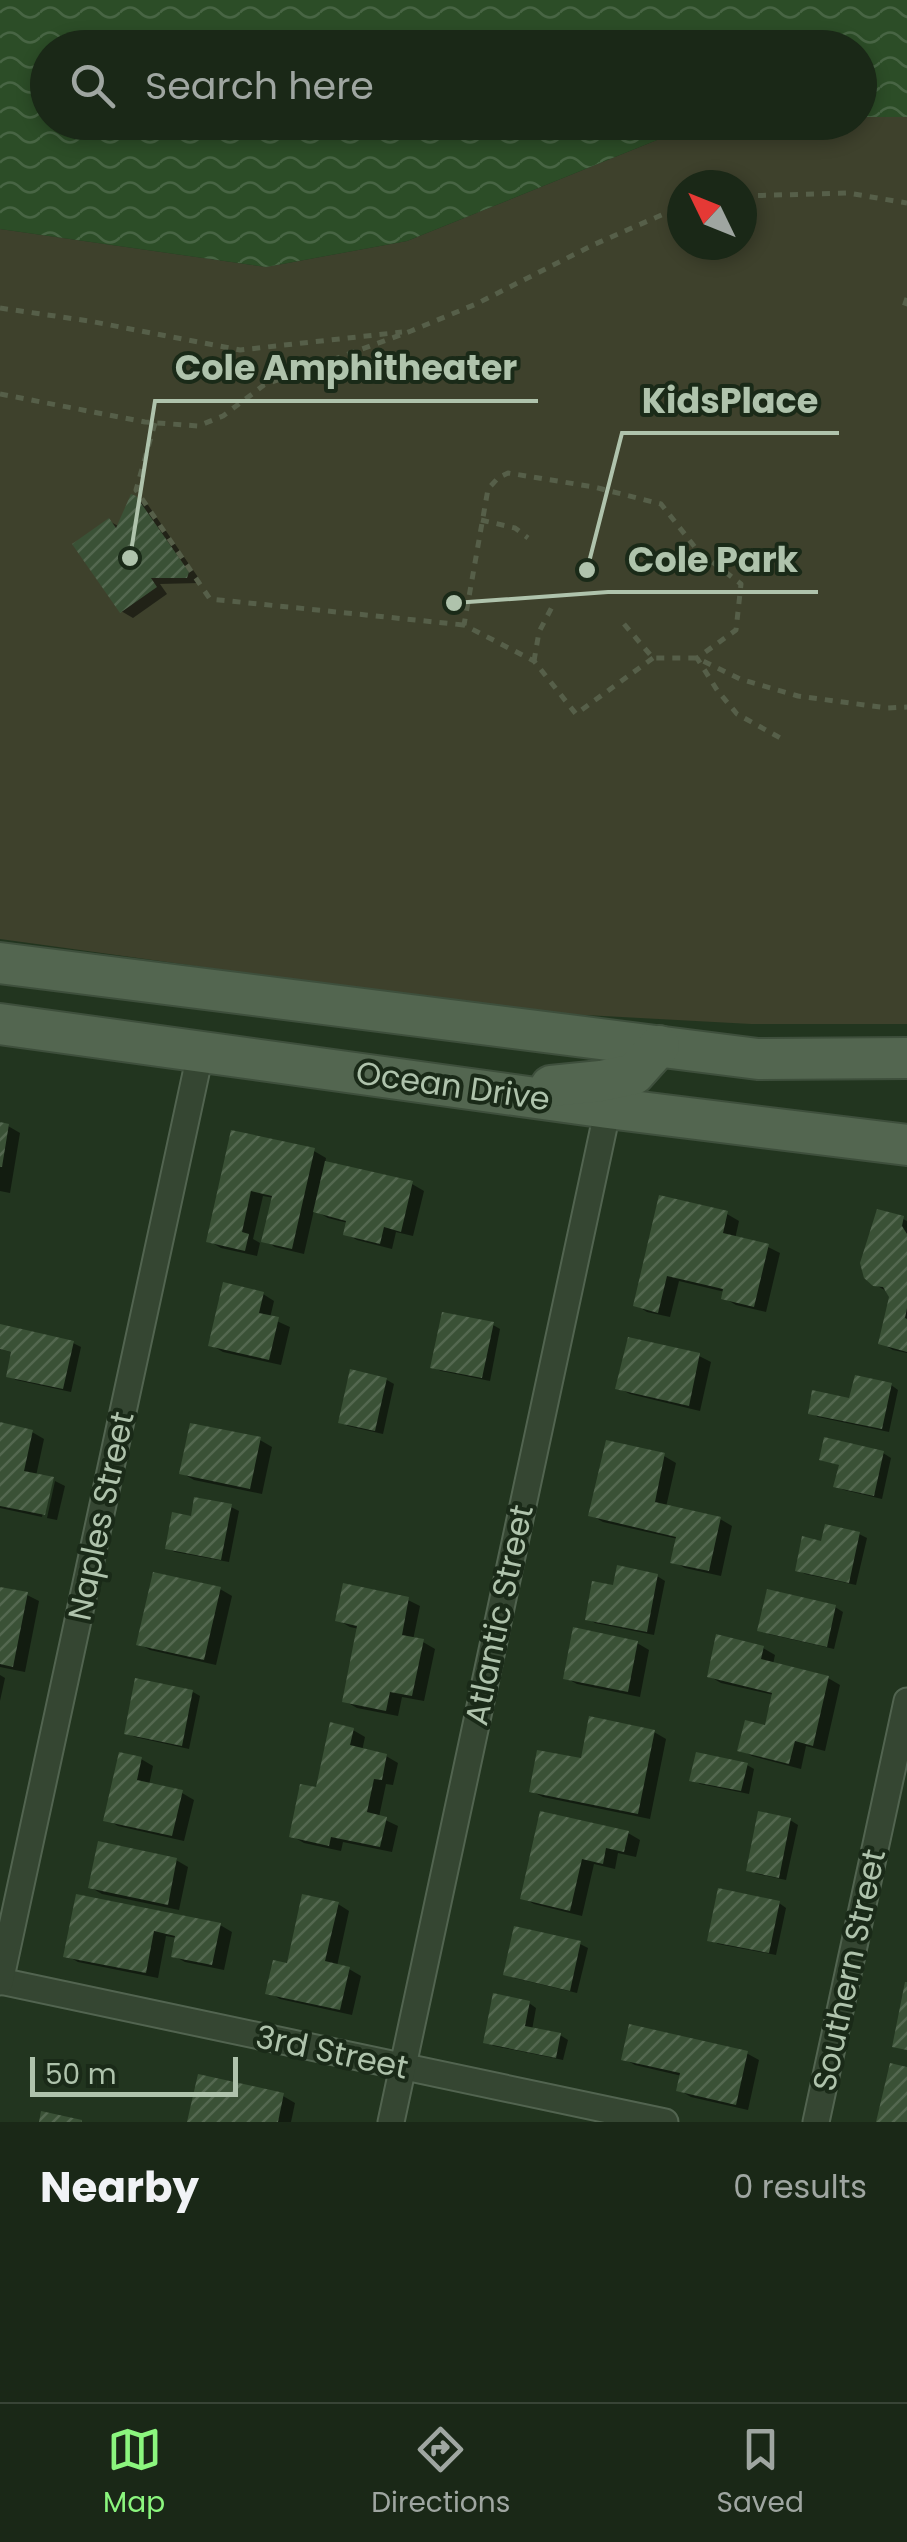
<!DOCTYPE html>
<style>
:root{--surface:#1a2817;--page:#273424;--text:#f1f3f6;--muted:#9fa6a1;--line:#384436;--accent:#8bf67e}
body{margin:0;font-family:Poppins,sans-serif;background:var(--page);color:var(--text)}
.compass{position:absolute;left:667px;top:170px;width:90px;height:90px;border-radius:50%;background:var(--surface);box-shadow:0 5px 15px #0003;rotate:313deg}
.scale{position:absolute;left:30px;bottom:25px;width:208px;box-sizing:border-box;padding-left:10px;border:5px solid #afc3ac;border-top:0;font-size:28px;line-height:35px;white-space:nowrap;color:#afc3ac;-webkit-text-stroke:8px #1a2a18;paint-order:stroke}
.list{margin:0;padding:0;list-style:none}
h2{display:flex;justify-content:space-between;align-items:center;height:130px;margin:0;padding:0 40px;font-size:42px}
h2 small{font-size:32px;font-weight:400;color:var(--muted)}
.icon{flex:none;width:55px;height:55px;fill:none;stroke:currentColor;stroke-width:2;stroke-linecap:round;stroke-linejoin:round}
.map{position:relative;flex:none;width:907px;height:2122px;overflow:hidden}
.search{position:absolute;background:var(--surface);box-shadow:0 5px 15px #0003;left:30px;right:30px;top:30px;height:110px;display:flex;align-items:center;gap:25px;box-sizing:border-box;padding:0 35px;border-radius:55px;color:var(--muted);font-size:38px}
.sheet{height:280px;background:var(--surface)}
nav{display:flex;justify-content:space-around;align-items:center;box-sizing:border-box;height:140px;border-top:2px solid var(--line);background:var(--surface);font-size:28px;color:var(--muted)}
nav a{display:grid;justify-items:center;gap:5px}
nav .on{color:var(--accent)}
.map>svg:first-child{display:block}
</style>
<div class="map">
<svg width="907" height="2122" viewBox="0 0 907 2122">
<defs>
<pattern id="water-waves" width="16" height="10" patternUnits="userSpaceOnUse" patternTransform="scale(2.5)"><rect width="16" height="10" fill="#2c4d27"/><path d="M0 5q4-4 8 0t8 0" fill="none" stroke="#486544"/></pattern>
<pattern id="building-hatch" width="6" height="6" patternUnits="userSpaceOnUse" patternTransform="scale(2.5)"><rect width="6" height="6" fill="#3a5136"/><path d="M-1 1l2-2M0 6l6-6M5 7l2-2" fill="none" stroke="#546850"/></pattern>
</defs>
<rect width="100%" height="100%" fill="#22351f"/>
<!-- green -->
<path fill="#3e412c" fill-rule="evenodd" d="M860 117H907V1024H751L529 1012 0 939V229L266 267 407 241 699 123 860 122ZM682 185H742V245H682Z"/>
<!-- water -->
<path fill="url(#water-waves)" d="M0 0H907V117H860V48H48V122L699 123 407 241 266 267 0 229Z"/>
<!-- shadow -->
<g fill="#0007">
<path d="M135 498 148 505 200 580 199 583 160 584 167 594 133 618 121 611 109 521 120 527Z"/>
<path d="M0 1124 8 1126 20 1133 10 1193 0 1191Z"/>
<path d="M233 1133 314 1151 326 1158 325 1164 412 1184 424 1191 413 1236 396 1232 392 1249 357 1240 346 1234 348 1223 328 1218 314 1210 304 1254 275 1247 264 1240 274 1198 263 1196 253 1239 260 1243 257 1256 221 1248 209 1241Z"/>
<path d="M727 1214 739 1221 735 1239 768 1247 780 1253 766 1312 736 1305 724 1298 725 1292 679 1281 670 1317 647 1312 636 1305Z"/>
<path d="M903 1219 907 1221V1353L893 1350 881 1343 892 1297 888 1292 874 1284Z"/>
<path d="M263 1294 274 1301 270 1318 290 1327 281 1365 223 1352 211 1345Z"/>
<path d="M493 1325 500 1329 490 1381 441 1371 433 1367Z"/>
<path d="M0 1327 73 1343 81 1347 71 1392 16 1380 9 1375 14 1353 0 1349Z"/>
<path d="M699 1356 711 1362 700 1411 630 1394 618 1388Z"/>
<path d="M352 1372 387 1380 394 1384 383 1434 348 1426 341 1422Z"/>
<path d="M891 1385 898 1390 889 1432 818 1417 810 1412 851 1401Z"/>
<path d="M0 1425 32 1432 44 1439 36 1476 51 1479 42 1517 0 1508Z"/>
<path d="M260 1440 272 1447 262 1494 194 1480 182 1473Z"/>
<path d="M608 1443 664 1456 676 1463 666 1507 720 1519 732 1526 721 1576 685 1568 673 1561 678 1539 603 1522 591 1515Z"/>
<path d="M883 1453 891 1458 882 1499 844 1490 836 1486 841 1466 822 1458Z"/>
<path d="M55 1481 65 1486 57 1520 47 1518Z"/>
<path d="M231 1507 239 1511 229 1562 175 1552 167 1548 193 1519Z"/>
<path d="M859 1534 867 1538 856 1585 805 1574 798 1570Z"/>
<path d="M657 1576 665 1581 654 1635 595 1623 587 1618 615 1588Z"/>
<path d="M0 1589 27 1595 39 1601 25 1672 0 1667Z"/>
<path d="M220 1589 232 1596 216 1665 150 1650 139 1644Z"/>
<path d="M408 1600 420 1606 413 1640 423 1642 435 1649 424 1701 402 1697 398 1716 357 1708 345 1701 359 1629 350 1627 338 1620Z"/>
<path d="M835 1607 843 1612 834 1649 768 1634 760 1630Z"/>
<path d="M637 1643 649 1650 640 1697 577 1684 566 1678Z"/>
<path d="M763 1648 775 1655 773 1664 828 1678 840 1685 825 1751 806 1746 801 1769 752 1756 740 1749 767 1728 774 1695 721 1683 709 1676Z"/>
<path d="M0 1675 5 1678 0 1701Z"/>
<path d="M193 1692 200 1696 189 1749 135 1737 127 1733Z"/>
<path d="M353 1730 365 1737 362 1751 386 1756 398 1763 393 1785 386 1784 379 1817 398 1826 392 1852 343 1842 341 1851 304 1843 292 1836Z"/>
<path d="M654 1732 666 1739 650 1819 543 1797 531 1791 583 1761Z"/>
<path d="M141 1759 153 1766 149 1785 182 1793 194 1800 184 1841 118 1826 106 1819Z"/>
<path d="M747 1765 754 1769 749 1794 700 1784 692 1779Z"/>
<path d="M542 1814 628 1833 640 1840 636 1857 618 1853 615 1869 594 1864 582 1916 534 1904 523 1898Z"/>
<path d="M790 1820 798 1825 786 1880 757 1874 749 1870Z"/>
<path d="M176 1860 188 1867 179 1910 102 1894 90 1887Z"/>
<path d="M78 1897 220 1925 232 1932 224 1970 185 1962 174 1956 177 1938 166 1936 158 1978 78 1962 66 1955Z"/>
<path d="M779 1903 786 1908 776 1955 718 1944 710 1939Z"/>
<path d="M338 1904 349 1911 337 1966 349 1969 361 1976 352 2015 280 1999 268 1992Z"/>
<path d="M580 1944 588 1948 577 1993 514 1978 506 1974Z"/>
<path d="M529 2003 536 2008 532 2030 560 2035 568 2040 563 2060 494 2046 486 2042Z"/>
<path d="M631 2027 748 2054 759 2060 748 2110 691 2097 679 2090 682 2076 635 2065 624 2059Z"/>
<path d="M283 2096 295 2103 291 2122H190Z"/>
</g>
<!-- building -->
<g fill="url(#building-hatch)">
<path d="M131 494 136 496 189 572 187 578H151L157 587 120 613 72 544 109 518 116 528Z"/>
<path d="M0 1122 9 1124 2 1167H0Z"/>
<path d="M231 1130 315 1148 292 1249 261 1242 272 1196 251 1191 242 1232 249 1234 245 1251 206 1242Z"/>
<path d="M325 1161 413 1181 401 1232 384 1227 380 1244 343 1235 346 1221 313 1212Z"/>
<path d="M659 1195 728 1211 723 1233 769 1244 754 1307 721 1299 723 1289 667 1276 658 1313 633 1306Z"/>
<path d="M877 1209 904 1216 902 1226 907 1234V1308L905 1318 907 1319V1352L878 1344 889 1297 883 1287 873 1286 864 1278 860 1263Z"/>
<path d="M223 1282 264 1292 259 1313 279 1317 269 1360 208 1346Z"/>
<path d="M442 1312 494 1322 482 1378 430 1368Z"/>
<path d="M0 1324 74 1341 63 1389 6 1377 11 1352 0 1349Z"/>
<path d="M628 1337 700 1353 689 1406 615 1389Z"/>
<path d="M350 1369 387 1378 375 1431 338 1423Z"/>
<path d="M855 1375 892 1383 882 1429 808 1414 812 1390 849 1398Z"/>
<path d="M0 1422 33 1430 24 1471 54 1477 45 1515 0 1506Z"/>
<path d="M190 1423 261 1437 250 1489 179 1474Z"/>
<path d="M824 1437 884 1451 874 1496 833 1487 839 1465 819 1460Z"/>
<path d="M606 1440 665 1453 655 1502 721 1517 709 1571 670 1563 676 1537 588 1516Z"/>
<path d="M194 1497 232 1504 221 1560 165 1549 172 1512 191 1516Z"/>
<path d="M825 1524 860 1532 849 1583 795 1571 802 1536 821 1541Z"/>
<path d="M617 1565 658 1574 647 1632 585 1620 592 1581 613 1585Z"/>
<path d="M153 1572 221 1587 204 1660 136 1645Z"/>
<path d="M343 1583 409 1597 402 1635 424 1639 412 1696 390 1692 386 1711 342 1702 357 1626 335 1621Z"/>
<path d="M0 1587 28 1592 13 1667 0 1664Z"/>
<path d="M767 1589 836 1605 827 1647 757 1631Z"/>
<path d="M573 1627 638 1641 628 1692 563 1679Z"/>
<path d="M716 1634 764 1646 761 1659 829 1676 813 1746 795 1741 789 1764 737 1751 745 1720 765 1725 772 1693 707 1677Z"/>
<path d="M135 1678 193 1690 182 1746 124 1734Z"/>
<path d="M589 1716 655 1730 638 1814 529 1792 537 1750 581 1758Z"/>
<path d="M330 1722 354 1728 350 1745 387 1754 382 1780 374 1779 367 1812 387 1817 380 1847 331 1837 329 1846 289 1837 300 1784 316 1787Z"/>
<path d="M119 1752 142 1757 137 1780 183 1790 172 1836 103 1821Z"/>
<path d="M696 1752 748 1763 741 1791 689 1781Z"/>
<path d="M540 1811 629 1831 624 1852 606 1848 603 1864 582 1859 570 1911 520 1899Z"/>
<path d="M758 1811 791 1818 779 1878 746 1871Z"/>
<path d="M98 1841 177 1858 168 1905 88 1888Z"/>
<path d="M718 1888 780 1901 769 1953 707 1941Z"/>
<path d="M76 1894 221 1923 212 1965 171 1957 175 1936 154 1931 146 1973 63 1957Z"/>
<path d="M302 1894 339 1902 325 1961 350 1967 340 2010 265 1994 273 1960 287 1963Z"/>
<path d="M514 1926 581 1941 570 1991 503 1975Z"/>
<path d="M905 1982H907V2050L892 2047Z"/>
<path d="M493 1993 530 2001 525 2026 561 2033 556 2058 483 2043Z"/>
<path d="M629 2024 748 2051 736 2105 676 2091 680 2073 621 2060Z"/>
<path d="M890 2063 907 2067V2122H876Z"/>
<path d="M198 2074 284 2093 278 2122H187Z"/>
<path d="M41 2111 82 2120V2122H39Z"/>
</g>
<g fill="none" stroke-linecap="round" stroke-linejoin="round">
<!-- street casing -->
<g stroke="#526450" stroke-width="29">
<g id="street">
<path d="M0 1981 665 2122"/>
<path d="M0 1982 201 1050"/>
<path d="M391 2122 608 1108"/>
<path d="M816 2122 907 1701"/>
</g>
</g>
<!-- primary casing -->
<g stroke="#3e4f3c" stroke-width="44">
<g id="primary">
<path d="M0 963 758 1059 907 1058"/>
<path d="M0 1024 608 1108 907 1145"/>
<path d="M551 1086 601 1081 634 1074 659 1046"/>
</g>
</g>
<!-- path -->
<g stroke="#565f49" stroke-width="5" stroke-dasharray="8 8" stroke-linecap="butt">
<path d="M742 196 848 193 907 203"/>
<path d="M907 298 904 307 907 312"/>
<path d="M0 308 89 321 240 350 402 332"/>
<path d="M0 394 145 422 198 426 223 416 264 385 411 331 476 304 593 245 682 206"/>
<path d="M155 423 136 490 210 599 464 625"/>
<path d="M481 520 515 528 528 538"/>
<path d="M624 624 653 658H697L740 679 798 696 887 708 907 707"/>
<path d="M653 658 576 714 534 661 464 625 488 489 498 478 508 473 594 487 661 504 698 551 741 584 736 630 697 658 717 690 737 714 784 740"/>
<path d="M534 661 539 632 553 605"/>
</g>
<!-- street -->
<use href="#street" stroke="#354632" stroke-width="25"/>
<!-- primary -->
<use href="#primary" stroke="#536650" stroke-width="40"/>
</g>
<g text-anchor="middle" stroke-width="8" stroke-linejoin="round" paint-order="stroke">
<!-- street labels -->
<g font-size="32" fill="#afc3ac" stroke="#1a2a18">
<text transform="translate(453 1086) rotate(8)" y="11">Ocean Drive</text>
<text transform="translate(101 1516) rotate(-78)" y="11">Naples Street</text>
<text transform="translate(499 1615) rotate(-78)" y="11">Atlantic Street</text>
<text transform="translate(849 1970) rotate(-78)" y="11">Southern Street</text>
<text transform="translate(332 2052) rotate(12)" y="11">3rd Street</text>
</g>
</g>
<!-- callouts -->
<path fill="none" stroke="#afc3ac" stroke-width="4" d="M130 558L155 401H538M587 570L622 433H839M454 603L608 592H818"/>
<g fill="#afc3ac" stroke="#1a2a18" stroke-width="4">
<circle cx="130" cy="558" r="10"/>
<circle cx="587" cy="570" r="10"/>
<circle cx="454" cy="603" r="10"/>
</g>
<g font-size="35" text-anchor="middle" font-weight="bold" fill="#afc3ac" stroke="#1a2a18" stroke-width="8" stroke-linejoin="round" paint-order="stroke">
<text x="346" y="380">Cole Amphitheater</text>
<text x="730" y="413">KidsPlace</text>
<text x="713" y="572">Cole Park</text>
</g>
</svg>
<svg class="compass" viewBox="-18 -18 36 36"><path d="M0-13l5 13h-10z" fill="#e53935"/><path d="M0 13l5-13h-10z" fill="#9fa6a1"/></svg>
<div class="scale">50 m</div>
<div class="search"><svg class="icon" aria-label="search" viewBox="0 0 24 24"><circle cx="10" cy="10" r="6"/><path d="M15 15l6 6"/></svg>Search here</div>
</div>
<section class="sheet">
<h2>Nearby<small>0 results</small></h2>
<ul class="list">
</ul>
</section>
<nav>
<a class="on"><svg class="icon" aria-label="map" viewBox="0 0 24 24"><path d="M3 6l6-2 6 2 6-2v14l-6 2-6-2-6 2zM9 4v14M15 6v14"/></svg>Map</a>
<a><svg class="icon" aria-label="directions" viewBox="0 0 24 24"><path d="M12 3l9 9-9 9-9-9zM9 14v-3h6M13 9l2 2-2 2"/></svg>Directions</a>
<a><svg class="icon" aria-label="saved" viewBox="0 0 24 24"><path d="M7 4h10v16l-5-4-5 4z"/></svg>Saved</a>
</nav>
